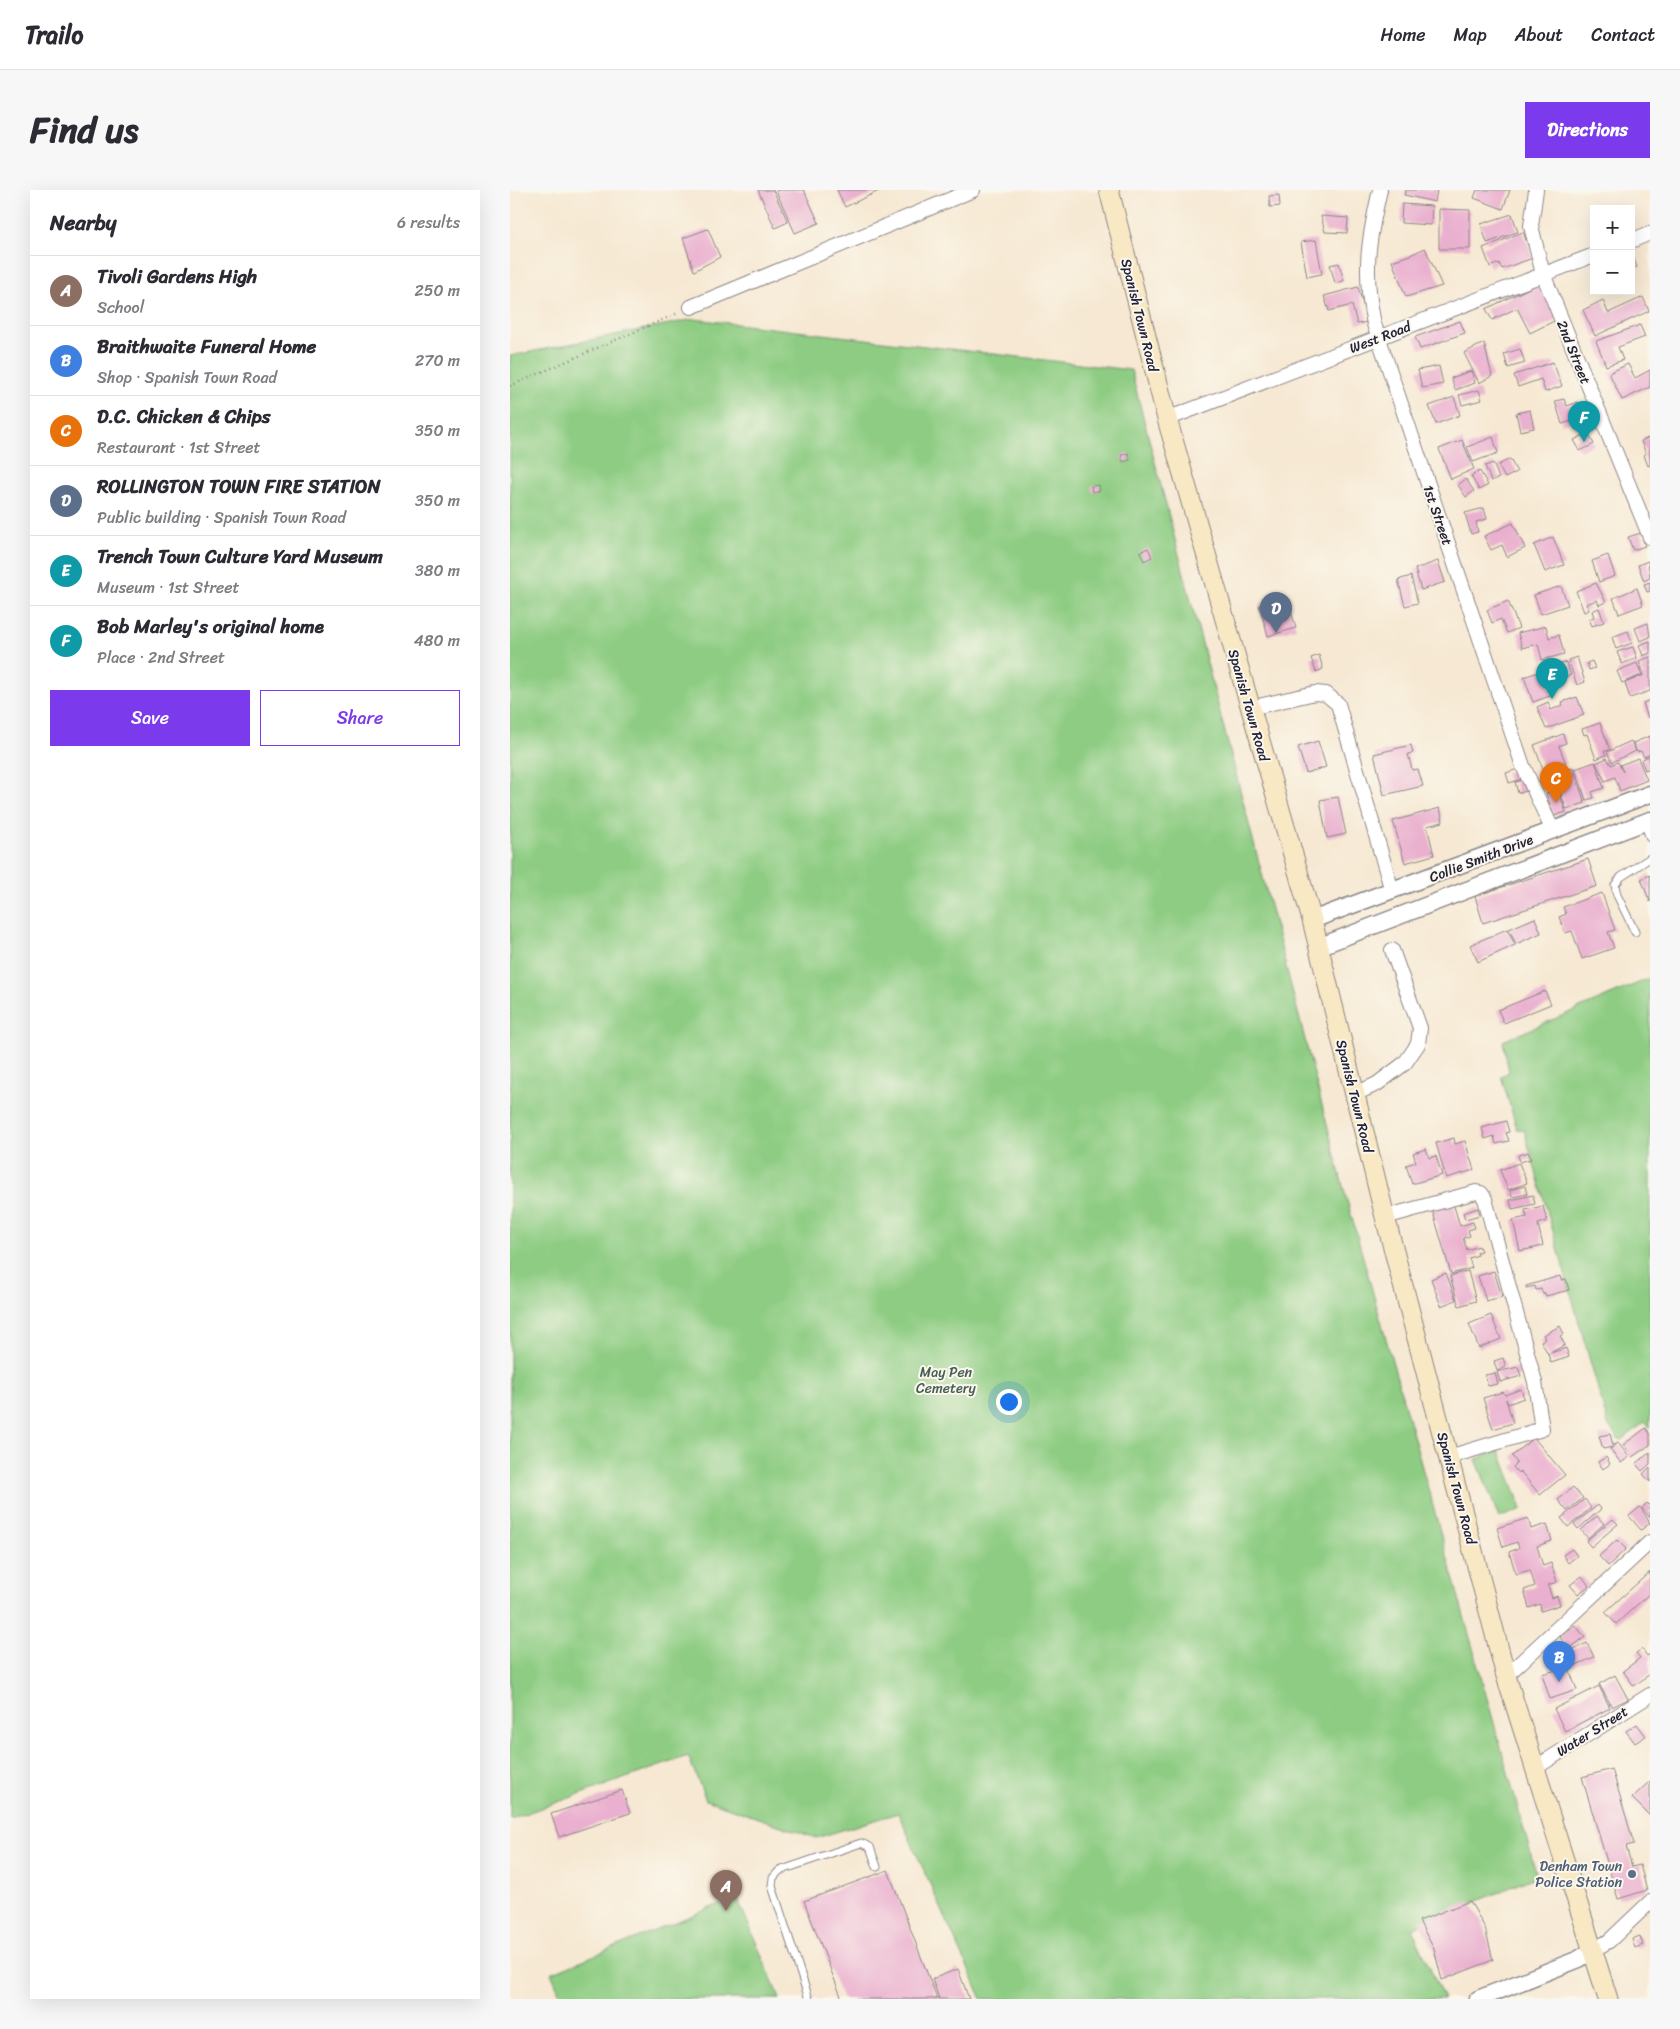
<!DOCTYPE html>
<meta charset="utf-8">
<style>
:root{--surface:#fff;--page:#f7f7f7;--text:#2b2b33;--muted:#7c7c81;--line:#e1e1e2;--accent:#7c3aed}
body{margin:0;font-family:Sriracha,sans-serif;background:var(--page);color:var(--text)}
.controls{position:absolute;right:15px;top:15px;display:grid;overflow:hidden;border-radius:0px;box-shadow:0 5px 20px #0002}
.controls button{width:45px;height:45px;display:grid;place-items:center;padding:0;border:0;border-bottom:1px solid var(--line);background:var(--surface);color:var(--text);font:25px sans-serif}
.you{position:absolute;left:498px;top:1211px;width:18px;height:18px;margin:-12px;border:4px solid #fff;border-radius:50%;background:#1a73e8;box-shadow:0 0 0 8px #1a73e833}
.badge{display:grid;place-items:center;width:32px;height:32px;border-radius:50%;background:var(--accent);color:#fff;font-size:16px;font-weight:700}
.pin{position:absolute;translate:-50% -41px;filter:drop-shadow(0 1px 2px #0008)}
.pin::after{content:'';position:absolute;top:26px;width:18px;height:15px;background:inherit;clip-path:polygon(0 0,100% 0,50% 100%)}
.list{margin:0;padding:0;list-style:none}
h2{display:flex;justify-content:space-between;align-items:center;height:65px;margin:0;padding:0 20px;font-size:21px}
h2 small{font-size:16px;font-weight:400;color:var(--muted)}
.list li{display:grid;grid-template-columns:32px 1fr auto;gap:15px;align-items:center;box-sizing:border-box;height:70px;padding:0 20px;border-top:1px solid var(--line)}
.list b{display:block;font-size:19px;white-space:nowrap}
.list p{margin:0;font-size:16px;white-space:nowrap;color:var(--muted)}
.list em{font-size:16px;font-style:normal;color:var(--muted)}
.actions{display:flex;gap:10px;padding:15px 20px}
.actions a{flex:1;padding:11px 0;border:1px solid var(--accent);border-radius:0px;text-align:center;font-size:18px;color:var(--accent)}
.actions .main{background:var(--accent);color:#fff}
.map{position:relative;flex:none;width:1140px;height:1809px;overflow:hidden;border-radius:0px}
header{display:flex;align-items:center;gap:30px;box-sizing:border-box;height:70px;padding:0 25px;background:var(--surface);border-bottom:1px solid var(--line)}
header strong{font-size:24px}
nav{display:flex;gap:28px;margin-inline-start:auto;font-size:18px}
.intro{display:flex;align-items:center;justify-content:space-between;box-sizing:border-box;height:120px;padding:0 30px}
h1{margin:0;font-size:35px}
.button{padding:12px 22px;border-radius:0px;background:var(--accent);color:#fff;font-size:18px;font-weight:700}
main{display:flex;gap:30px;padding:0 30px}
aside{flex:1;background:var(--surface);border-radius:0px;box-shadow:0 5px 20px #0002}
.map>svg:first-child{display:block}
</style>
<header>
<strong>Trailo</strong>
<nav><a>Home</a><a>Map</a><a>About</a><a>Contact</a></nav>
</header>
<div class="intro"><h1>Find us</h1><a class="button">Directions</a></div>
<main>
<aside>
<h2>Nearby<small>6 results</small></h2>
<ul class="list">
<li><span class="badge" style="background:#8d6e63">A</span><div><b>Tivoli Gardens High</b><p>School</p></div><em>250 m</em></li>
<li><span class="badge" style="background:#3f7fe0">B</span><div><b>Braithwaite Funeral Home</b><p>Shop · Spanish Town Road</p></div><em>270 m</em></li>
<li><span class="badge" style="background:#e8710a">C</span><div><b>D.C. Chicken &amp; Chips</b><p>Restaurant · 1st Street</p></div><em>350 m</em></li>
<li><span class="badge" style="background:#5c6f8a">D</span><div><b>ROLLINGTON TOWN FIRE STATION</b><p>Public building · Spanish Town Road</p></div><em>350 m</em></li>
<li><span class="badge" style="background:#0f9aa8">E</span><div><b>Trench Town Culture Yard Museum</b><p>Museum · 1st Street</p></div><em>380 m</em></li>
<li><span class="badge" style="background:#0f9aa8">F</span><div><b>Bob Marley's original home</b><p>Place · 2nd Street</p></div><em>480 m</em></li>
</ul>
<div class="actions"><a class="main">Save</a><a>Share</a></div>
</aside>
<div class="map">
<svg width="1140" height="1809" viewBox="0 0 1140 1809">
<rect width="100%" height="100%" fill="#fbf7ec"/>
<filter id="ink" filterUnits="userSpaceOnUse"><feTurbulence type="fractalNoise" baseFrequency=".02" numOctaves="2"/><feDisplacementMap in="SourceGraphic" scale="10" xChannelSelector="R" yChannelSelector="G"/><feConvolveMatrix kernelMatrix="1 2 1 2 8 2 1 2 1" color-interpolation-filters="sRGB"/></filter>
<filter id="wash" filterUnits="userSpaceOnUse"><feTurbulence type="fractalNoise" baseFrequency=".0096" numOctaves="4" result="noise"/><feDisplacementMap in="SourceGraphic" scale="20" xChannelSelector="R" yChannelSelector="G"/><feGaussianBlur stdDeviation="1.12" result="paint"/><feColorMatrix in="noise" values="0 0 0 0 0 0 0 0 0 0 0 0 0 0 0 0 0 1.4 0 .05"/><feComposite in="paint" operator="in"/></filter>
<g filter="url(#wash)">
<rect width="100%" height="100%" fill="#f6e8d2"/>
<!-- green -->
<g fill="#8dcc82" stroke="#58775e">
<path d="M184 129 621 180 833 996 1027 1686 902 1739 934 1809H472L388 1623 306 1648 196 1610 178 1566 0 1629V166Z"/>
<path d="M1140 788V1238L1135 1232 1112 1250 1107 1248 1098 1234 1014 940 1007 939 991 886 999 882 993 851Z"/>
<path d="M989 1260 1012 1319 989 1328 966 1269Z"/>
<path d="M227 1707 270 1809H52L41 1783Z"/>
</g>
<g id="blocks">
<!-- building -->
<g fill="#eab0cf">
<path d="M248 0H263L278 32 265 38Z"/>
<path d="M269 0H294L309 33 285 43 266 1Z"/>
<path d="M327 0H371L335 17Z"/>
<path d="M896 0H927L925 12 894 5Z"/>
<path d="M967 0H1000L993 19 964 8Z"/>
<path d="M769 5 770 16 760 17 759 6Z"/>
<path d="M892 14 922 16 921 35 891 33Z"/>
<path d="M929 19 960 20V59H929Z"/>
<path d="M1002 24 1008 42 977 53 971 34Z"/>
<path d="M811 26 838 28 837 43 815 42Z"/>
<path d="M198 39 210 67 184 81 173 48Z"/>
<path d="M1013 42 1023 68 992 79 989 73 980 77 973 58Z"/>
<path d="M806 50 812 84 797 87 791 52Z"/>
<path d="M915 58 932 96 896 107 882 71 900 65Z"/>
<path d="M1121 61 1127 77 1121 79Z"/>
<path d="M829 73 834 91 825 93 820 75Z"/>
<path d="M1030 93 1048 129 1020 143 1007 118 982 130 976 119Z"/>
<path d="M848 97 858 132 847 134 842 115 819 121 814 106Z"/>
<path d="M1133 107 1139 121 1085 146 1073 120 1093 110 1098 123Z"/>
<path d="M950 131 955 143 910 159 905 147Z"/>
<path d="M1130 135 1135 147 1108 157 1113 170 1096 176 1086 151Z"/>
<path d="M974 153 982 186 969 193 954 163Z"/>
<path d="M1010 159 1015 173 998 178 994 164Z"/>
<path d="M1043 172 1052 196 1035 202 1031 189 1008 197 1004 185Z"/>
<path d="M1118 174 1125 188 1140 180V197L1112 210 1099 183Z"/>
<path d="M929 176 933 194 912 198 908 180Z"/>
<path d="M961 181 965 193 945 200 941 188Z"/>
<path d="M969 200 972 210 952 215 949 205Z"/>
<path d="M944 207 950 225 926 234 919 216Z"/>
<path d="M1054 209 1057 216 1068 212 1073 228 1052 234 1045 211Z"/>
<path d="M1020 220 1024 238 1010 241 1006 223Z"/>
<path d="M1078 243 1084 254 1070 261 1064 250Z"/>
<path d="M983 247 988 263 963 272 957 257Z"/>
<path d="M1140 247V275L1138 276 1134 265 1136 264 1131 251Z"/>
<path d="M952 250 964 279 941 289 929 259Z"/>
<path d="M618 263 620 270 613 272 611 265Z"/>
<path d="M1000 269 1007 282 995 288 988 275Z"/>
<path d="M983 273 989 288 981 291 975 276Z"/>
<path d="M970 281 978 295 969 300 961 286Z"/>
<path d="M956 289 964 301 956 307 948 295Z"/>
<path d="M589 295 590 301 582 302 581 296Z"/>
<path d="M974 318 977 329 966 332 968 342 961 344 955 323Z"/>
<path d="M1003 333 1015 358 997 367 992 355 981 360 974 346Z"/>
<path d="M1131 343 1135 356 1123 360 1118 347Z"/>
<path d="M1043 347 1054 375 1035 382 1024 355Z"/>
<path d="M638 358 642 367 634 371 630 362Z"/>
<path d="M1098 365 1105 386 1089 392 1082 371Z"/>
<path d="M928 371 935 392 911 400 905 379Z"/>
<path d="M1138 371 1140 388 1134 391 1128 375Z"/>
<path d="M901 386 908 413 895 416 888 390Z"/>
<path d="M1140 392V401L1137 402 1134 394Z"/>
<path d="M1086 393 1096 412 1089 415 1087 410 1076 414 1079 420 1074 422 1066 401Z"/>
<path d="M1051 396 1058 415 1031 424 1024 405Z"/>
<path d="M1127 398 1133 415 1109 424 1103 408Z"/>
<path d="M772 408 776 422 781 421 786 438 758 446 749 415Z"/>
<path d="M998 411 1009 438 997 443 991 429 982 433 977 420Z"/>
<path d="M1089 418 1094 432 1082 436 1079 429 1084 427 1082 421Z"/>
<path d="M1138 433 1140 447 1130 451 1125 438Z"/>
<path d="M1036 436 1039 448 1049 445 1054 464 1032 470 1028 454 1012 458 1008 443Z"/>
<path d="M1118 441 1122 453 1106 459 1102 447Z"/>
<path d="M1140 451V463L1133 466 1129 455Z"/>
<path d="M1123 457 1127 468 1112 474 1107 462Z"/>
<path d="M809 465 813 479 806 482 801 468Z"/>
<path d="M1067 467 1075 492 1067 495 1058 470Z"/>
<path d="M1140 467V501L1120 508 1115 493 1134 485 1129 471Z"/>
<path d="M1082 471 1085 478 1079 480 1077 473Z"/>
<path d="M1056 472 1061 485 1038 493 1043 505 1023 512 1014 487Z"/>
<path d="M1127 473 1132 485 1112 493 1107 481Z"/>
<path d="M1067 507 1074 525 1036 539 1027 517 1038 512 1041 520 1053 515 1052 512Z"/>
<path d="M1140 510V527L1138 528 1133 513Z"/>
<path d="M1090 533 1100 560 1094 561 1096 565 1086 569 1077 544 1074 545 1072 539Z"/>
<path d="M1053 544 1056 553 1049 556 1056 574 1034 582 1024 555Z"/>
<path d="M1140 546V564L1134 567 1131 561 1127 562 1123 553Z"/>
<path d="M808 551 816 577 796 583 788 557Z"/>
<path d="M1121 551 1126 561 1102 572 1097 562Z"/>
<path d="M901 555 903 563 898 564 902 580 908 579 913 596 874 605 864 564Z"/>
<path d="M1139 566 1140 578 1135 580 1131 570Z"/>
<path d="M1097 568 1101 575 1108 572 1113 582 1110 575 1128 568 1137 590 1110 601 1105 587 1095 591 1086 573Z"/>
<path d="M1085 572 1094 598 1082 602 1084 608 1076 610 1065 579Z"/>
<path d="M1063 578 1075 613 1056 619 1049 596 1039 599 1035 587Z"/>
<path d="M1008 579 1012 589 999 593 996 583Z"/>
<path d="M1014 590 1017 601 1008 603 1005 592Z"/>
<path d="M1048 600 1056 622 1044 626 1036 603Z"/>
<path d="M828 607 836 644 817 648 810 610Z"/>
<path d="M930 618 933 632 917 636 924 665 895 673 883 631Z"/>
<path d="M1078 669 1087 696 973 733 965 706Z"/>
<path d="M1140 685V712L1131 689Z"/>
<path d="M1092 703 1105 740 1098 742 1104 758 1072 769 1062 741 1055 743 1049 727 1056 724 1053 717Z"/>
<path d="M1025 728 1031 743 1006 754 999 739Z"/>
<path d="M997 739 1005 755 968 772 960 755Z"/>
<path d="M1035 801 1041 814 994 833 988 820Z"/>
<path d="M996 931 999 942 996 943 999 951 986 954 984 946 975 949 972 938Z"/>
<path d="M944 948 945 954 955 951 964 980 936 988 926 953Z"/>
<path d="M916 959 919 968 926 966 932 985 902 994 896 975 906 972 903 963Z"/>
<path d="M1018 962 1021 969 1010 972 1008 965Z"/>
<path d="M1009 973 1017 993 998 1000 990 980Z"/>
<path d="M1015 996 1017 1004 1002 1007 1000 1000Z"/>
<path d="M1023 1005 1025 1014 1002 1019 1000 1010Z"/>
<path d="M943 1013 950 1036 963 1032 965 1038 958 1040 960 1046 953 1048 957 1060 969 1056 971 1061 967 1062 968 1065 959 1068 962 1078 941 1084 922 1019Z"/>
<path d="M1033 1016 1037 1031 1028 1034 1033 1056 1010 1061 1003 1030 1017 1027 1015 1020Z"/>
<path d="M968 1018 970 1025 955 1029 953 1023Z"/>
<path d="M958 1081 966 1111 949 1116 940 1086Z"/>
<path d="M984 1081 992 1107 976 1111 968 1086Z"/>
<path d="M936 1083 946 1110 931 1116 921 1089Z"/>
<path d="M1050 1086 1051 1090 1056 1089 1059 1100 1036 1106 1035 1103 1033 1104 1031 1099 1026 1100 1025 1096 1016 1098V1096Z"/>
<path d="M981 1125 991 1149 969 1158 959 1134Z"/>
<path d="M1050 1136 1054 1144 1050 1146 1055 1155 1038 1164 1031 1151 1035 1149 1033 1145Z"/>
<path d="M1056 1158 1059 1167 1041 1173 1038 1164Z"/>
<path d="M993 1168 996 1177 987 1181 984 1171Z"/>
<path d="M1008 1177 1011 1186 990 1192 987 1182Z"/>
<path d="M985 1183 988 1194 978 1196 975 1185Z"/>
<path d="M1011 1199 1014 1208 998 1214 996 1209 1003 1233 983 1239 973 1208 993 1202 995 1205Z"/>
<path d="M1136 1238 1140 1244V1255L1122 1267 1113 1255Z"/>
<path d="M1100 1244 1103 1256 1108 1253 1119 1267 1111 1273 1100 1259 1103 1257 1093 1259 1089 1246Z"/>
<path d="M1024 1248 1055 1285 1030 1305 1010 1281 1008 1283 1003 1277 1007 1273 1002 1266Z"/>
<path d="M1140 1262V1274L1132 1281 1126 1274Z"/>
<path d="M1096 1267 1100 1274 1093 1279 1088 1272Z"/>
<path d="M1140 1277V1292L1133 1284Z"/>
<path d="M1063 1297 1073 1308 1057 1321 1048 1310Z"/>
<path d="M1075 1309 1081 1318 1058 1337 1051 1328Z"/>
<path d="M1137 1313 1140 1316V1328L1132 1318Z"/>
<path d="M1088 1315 1091 1319 1068 1339 1064 1334Z"/>
<path d="M1130 1317 1140 1333 1131 1340 1119 1326Z"/>
<path d="M1087 1326 1094 1334 1078 1348 1071 1340Z"/>
<path d="M1018 1328 1021 1339 1037 1334 1042 1351 1027 1356 1033 1376 1041 1373 1047 1392 1038 1395 1042 1408 1047 1406 1050 1415 1031 1421 1030 1414 1019 1418 1014 1400 1025 1396 1020 1380 1006 1384 999 1362 1009 1358 1007 1352 993 1357 987 1338Z"/>
<path d="M1103 1329 1108 1334 1081 1357 1076 1351Z"/>
<path d="M1107 1350 1116 1359 1098 1376 1089 1366Z"/>
<path d="M1062 1359 1067 1366 1058 1373 1053 1365Z"/>
<path d="M1140 1382V1403L1106 1434 1095 1422Z"/>
<path d="M1072 1386 1079 1396 1068 1404 1060 1395Z"/>
<path d="M1065 1435 1075 1447 1059 1459 1050 1447Z"/>
<path d="M1077 1453 1084 1467 1064 1476 1057 1462Z"/>
<path d="M1048 1455 1055 1463 1042 1474 1035 1466Z"/>
<path d="M1132 1459 1137 1466 1140 1464V1484L1124 1496 1113 1481 1130 1468 1126 1463Z"/>
<path d="M1058 1477 1067 1500 1040 1509 1032 1484Z"/>
<path d="M1105 1485 1118 1509 1102 1517 1089 1494Z"/>
<path d="M1089 1496 1100 1518 1055 1541 1044 1519Z"/>
<path d="M1127 1534 1136 1546 1125 1553 1116 1541Z"/>
<path d="M1102 1579 1124 1654 1116 1656 1122 1677 1130 1675 1137 1700 1108 1709 1072 1587Z"/>
<path d="M1140 1591V1626L1122 1608Z"/>
<path d="M112 1600 120 1623 49 1647 41 1624Z"/>
<path d="M378 1680 427 1809H332L294 1711Z"/>
<path d="M960 1711 975 1738 983 1770 932 1790 924 1759 909 1731Z"/>
<path d="M1130 1746 1133 1755 1125 1758 1122 1749Z"/>
<path d="M448 1779 459 1809H429L422 1789Z"/>
</g>
</g>
</g>
<g filter="url(#ink)">
<use href="#blocks" fill-opacity="0" stroke="#8c8586" stroke-width="1"/>
<g fill="none" stroke-linecap="round" stroke-linejoin="round">
<!-- service casing -->
<g stroke="#8c8586" stroke-width="9">
<g id="service">
<path d="M1134 633 1140 648"/>
<path d="M1125 742 1107 705 1105 695 1111 687 1140 668"/>
<path d="M299 1809 262 1696 263 1688 269 1681 351 1653 360 1657 367 1677"/>
</g>
</g>
<!-- minor casing -->
<g stroke="#8c8586" stroke-width="16">
<g id="minor">
<path d="M870 0C858 51 853 82 864 134L1013 576 1043 641"/>
<path d="M1026 0 1021 36 1033 84 1140 347"/>
<path d="M1121 51 1140 43"/>
<path d="M181 117 463 0"/>
<path d="M657 229 1084 65"/>
<path d="M740 518 805 503 816 504 828 514 882 701"/>
<path d="M845 904 867 894 895 873 908 854 910 838 882 760"/>
<path d="M875 1027 966 1002 971 1003 975 1009 1025 1192 1032 1239 939 1267"/>
<path d="M996 1486 1140 1352"/>
<path d="M1025 1578 1140 1505"/>
<path d="M1083 1760 1099 1751 1140 1712"/>
</g>
</g>
<!-- tertiary casing -->
<g stroke="#8c8586" stroke-width="19">
<g id="tertiary">
<path d="M802 730 1140 604"/>
<path d="M808 757 1140 630"/>
<path d="M968 1809 1069 1769 1083 1760"/>
</g>
</g>
<!-- secondary casing -->
<g stroke="#8c8586" stroke-width="21">
<path id="secondary" d="M599 0 657 229 802 730 875 1027 996 1486 1098 1809"/>
</g>
<!-- path -->
<path stroke="#8c8586" stroke-width="2.5" stroke-dasharray="1 4" stroke-linecap="butt" d="M0 196 168 123"/>
<!-- service -->
<use href="#service" stroke="#fff" stroke-width="7"/>
<!-- minor -->
<use href="#minor" stroke="#fff" stroke-width="14"/>
<!-- tertiary -->
<use href="#tertiary" stroke="#fff" stroke-width="16"/>
<!-- secondary -->
<use href="#secondary" stroke="#f8e8c3" stroke-width="19"/>
</g>
</g>
<!-- markers -->
<circle fill="#5c6f8a" stroke="#fbf7ec" stroke-width="2" cx="1122" cy="1684" r="5"/>
<g text-anchor="middle" stroke-width="4" stroke-linejoin="round" paint-order="stroke">
<!-- street labels -->
<g font-size="14" fill="#22223b" stroke="#fbf7ec">
<text transform="translate(630 125) rotate(76)" y="5">Spanish Town Road</text>
<text transform="translate(870 147) rotate(-21)" y="5">West Road</text>
<text transform="translate(1064 162) rotate(68)" y="5">2nd Street</text>
<text transform="translate(928 325) rotate(71)" y="5">1st Street</text>
<text transform="translate(739 515) rotate(74)" y="5">Spanish Town Road</text>
<text transform="translate(971 668) rotate(-21)" y="5">Collie Smith Drive</text>
<text transform="translate(845 906) rotate(76)" y="5">Spanish Town Road</text>
<text transform="translate(947 1298) rotate(75)" y="5">Spanish Town Road</text>
<text transform="translate(1082 1541) rotate(-32)" y="5">Water Street</text>
</g>
<!-- park labels -->
<g font-size="14" fill="#475e54" stroke="#fbf7ec">
<text x="436" y="1187">May Pen<tspan x="436" dy="16">Cemetery</tspan></text>
</g>
<!-- service labels -->
<g font-size="14" fill="#4e5e75" stroke="#fbf7ec" text-anchor="end">
<text x="1112" y="1681">Denham Town<tspan x="1112" dy="16">Police Station</tspan></text>
</g>
</g>
</svg>
<div class="controls">
<button>+</button>
<button>−</button>
</div>
<div class="you"></div>
<div class="pin badge" style="left:216px;top:1721px;background:#8d6e63">A</div>
<div class="pin badge" style="left:1049px;top:1492px;background:#3f7fe0">B</div>
<div class="pin badge" style="left:1046px;top:613px;background:#e8710a">C</div>
<div class="pin badge" style="left:766px;top:443px;background:#5c6f8a">D</div>
<div class="pin badge" style="left:1042px;top:509px;background:#0f9aa8">E</div>
<div class="pin badge" style="left:1074px;top:252px;background:#0f9aa8">F</div>
</div>
</main>
